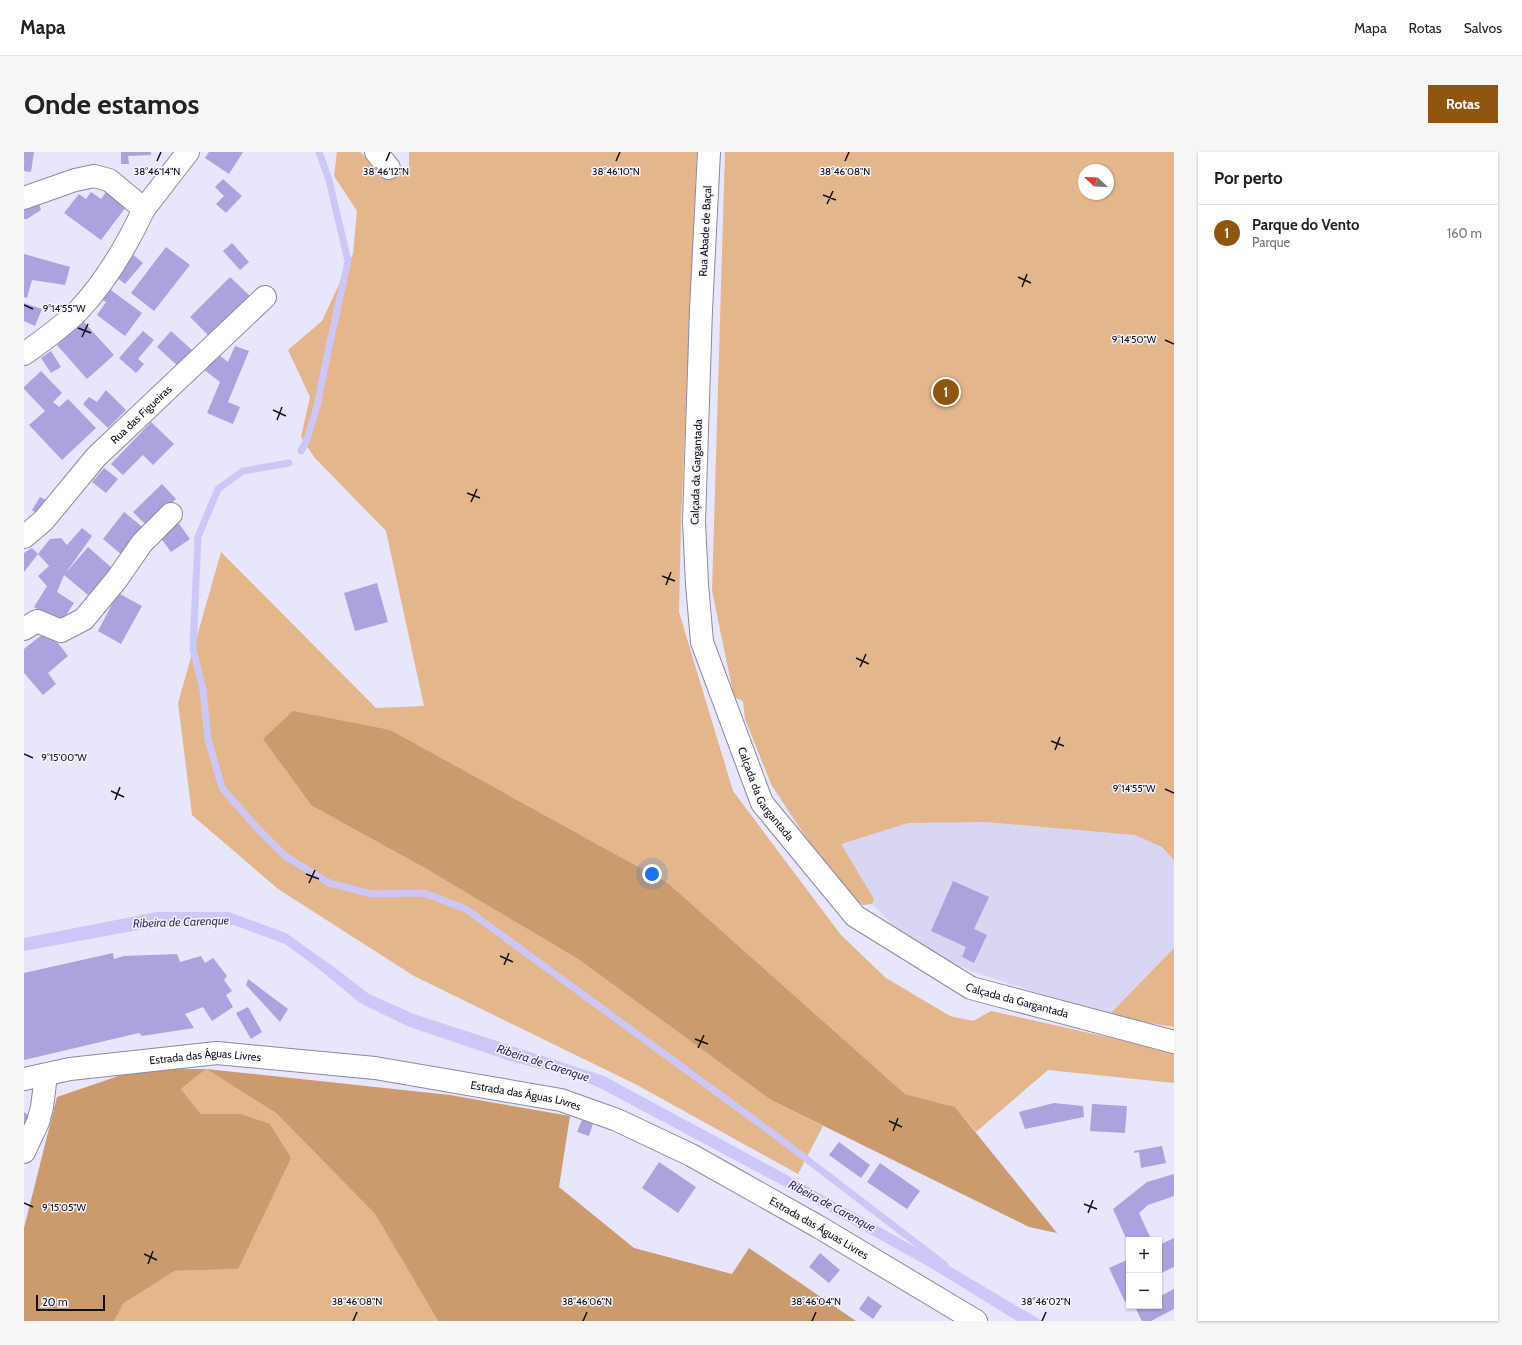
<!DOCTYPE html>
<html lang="pt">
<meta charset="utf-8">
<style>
:root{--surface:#fff;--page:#f6f6f6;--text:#222;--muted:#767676;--line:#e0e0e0;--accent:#8f5610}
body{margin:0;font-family:Cabin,sans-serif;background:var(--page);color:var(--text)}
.controls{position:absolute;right:12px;bottom:12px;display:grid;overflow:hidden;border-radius:0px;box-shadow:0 1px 3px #0004}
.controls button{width:36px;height:36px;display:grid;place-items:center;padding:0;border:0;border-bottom:1px solid var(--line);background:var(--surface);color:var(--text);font:20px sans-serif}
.compass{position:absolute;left:1054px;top:12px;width:36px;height:36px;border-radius:50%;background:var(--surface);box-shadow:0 1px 3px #0004;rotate:293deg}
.scale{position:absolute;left:12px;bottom:10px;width:69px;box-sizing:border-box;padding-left:4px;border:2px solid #12111a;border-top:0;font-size:11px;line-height:14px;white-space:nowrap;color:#12111a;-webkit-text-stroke:3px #f6f5fb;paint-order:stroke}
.you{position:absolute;left:628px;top:722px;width:14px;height:14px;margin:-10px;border:3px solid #fff;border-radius:50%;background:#1a73e8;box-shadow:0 0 0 6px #1a73e833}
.badge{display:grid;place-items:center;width:26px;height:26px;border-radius:50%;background:var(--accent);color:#fff;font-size:13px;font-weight:700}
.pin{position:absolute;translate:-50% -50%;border:2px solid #fff;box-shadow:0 1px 4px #0006}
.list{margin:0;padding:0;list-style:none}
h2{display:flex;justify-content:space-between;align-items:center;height:52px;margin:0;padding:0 16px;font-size:17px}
h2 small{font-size:13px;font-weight:400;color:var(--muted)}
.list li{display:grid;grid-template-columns:26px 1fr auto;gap:12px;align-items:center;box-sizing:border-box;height:56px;padding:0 16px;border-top:1px solid var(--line)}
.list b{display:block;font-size:15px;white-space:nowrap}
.list p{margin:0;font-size:13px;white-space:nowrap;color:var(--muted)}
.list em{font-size:13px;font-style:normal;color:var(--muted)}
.map{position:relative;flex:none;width:1150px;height:1169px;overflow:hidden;border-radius:0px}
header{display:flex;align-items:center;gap:24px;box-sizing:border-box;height:56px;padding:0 20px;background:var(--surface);border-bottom:1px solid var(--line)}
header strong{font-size:19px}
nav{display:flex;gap:22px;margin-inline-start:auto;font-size:14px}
.intro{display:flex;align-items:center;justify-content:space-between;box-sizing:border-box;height:96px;padding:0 24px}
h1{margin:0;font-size:28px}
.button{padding:10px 18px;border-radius:0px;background:var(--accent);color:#fff;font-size:14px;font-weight:700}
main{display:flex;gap:24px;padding:0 24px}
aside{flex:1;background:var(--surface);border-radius:0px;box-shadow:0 1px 3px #0004}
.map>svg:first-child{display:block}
</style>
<header>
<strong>Mapa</strong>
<nav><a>Mapa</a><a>Rotas</a><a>Salvos</a></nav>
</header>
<div class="intro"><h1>Onde estamos</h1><a class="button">Rotas</a></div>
<main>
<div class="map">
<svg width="1150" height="1169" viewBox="0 0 1150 1169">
<rect width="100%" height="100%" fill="#e8e6fd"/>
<!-- built -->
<path fill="#d8d6f2" d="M1150 584V796L1084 864 947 819 888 792 848 752 839 753 790 697 774 676 747 632 848 586Z"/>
<!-- green -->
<g fill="#e3b68c" fill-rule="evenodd">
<path d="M313 0H336L363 26 385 15V0H673L657 370 655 460 709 639 817 783 862 826 926 864 949 869 967 859 1150 900V931L1024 918 952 980 931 955 881 942 644 731 473 637 239 586 288 654 399 715 554 807 747 948 799 974 774 1022 613 933 390 824 254 737 168 663 154 551 197 400 352 556 400 554 362 379 290 305 277 285 286 245 264 198 298 169 329 102 333 59 310 24Z"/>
<path d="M701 0H1150V708L1138 695 1111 683 962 670 884 671 817 692 850 747 848 752 839 753 831 748 790 697 747 632 721 567 719 549 710 545 688 439ZM1060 18H1084V42H1060Z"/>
<path d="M1150 796V875L1084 864Z"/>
<path d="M182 917 252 961 351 1062 414 1169H90L100 1151 151 1119 214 1117 217 962H177L157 937Z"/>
</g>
<!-- forest -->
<g fill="#cb9b6e">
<path d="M269 559 366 578 644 731 881 942 931 955 1033 1081 1005 1075 747 948 554 807 399 715 288 654 239 587Z"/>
<path d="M115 917H182L426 943 546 964 535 1035 610 1096 708 1122 725 1096 832 1169H414L351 1062 252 961 182 917 157 937 177 962H217L246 972 267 1006 214 1117 151 1119 100 1151 90 1169H0V1076L33 945Z"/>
</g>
<!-- water -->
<path fill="#ccc7f7" d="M133 760H205L262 781 310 815 345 842 390 862 580 924 763 1023 932 1118 1018 1169H993L907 1116 756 1032 574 935 545 924 486 909 383 874 336 851 295 817 261 792 210 773 136 774 0 799V786Z"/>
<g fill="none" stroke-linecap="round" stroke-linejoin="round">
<!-- stream -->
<g stroke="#ccc7f7" stroke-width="7">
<path d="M277 299 282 290 293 254 304 199 324 109 305 28 295 0"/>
<path d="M265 311 219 319 194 337 174 385 169 497 179 538 184 587 198 636 234 677 261 704 305 731 348 742 400 741 442 757 751 983 921 1113"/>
</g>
</g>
<!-- building -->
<g fill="#aaa3dd">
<path d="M0 0H10L7 20 0 19Z"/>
<path d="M97 0H127V3L104 4 105 12H97Z"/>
<path d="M185 0H219L205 22 181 6Z"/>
<path d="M199 27 218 44 202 61 192 52 200 44 191 35Z"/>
<path d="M67 40 77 47 82 40 102 55 77 88 40 61 55 42 62 47Z"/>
<path d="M14 49 17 58 3 67H0V52Z"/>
<path d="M208 91 225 110 216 118 199 99Z"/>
<path d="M142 95 166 113 130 159 107 141Z"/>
<path d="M107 101 119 111 101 132 90 123Z"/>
<path d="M0 102 46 115 41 133 8 128 3 146 0 145Z"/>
<path d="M206 125 226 144 185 184 166 165Z"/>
<path d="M84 136 118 161 101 184 73 163 82 150 76 146Z"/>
<path d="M0 151 18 157 11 174 0 169Z"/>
<path d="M59 169 90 203 63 227 33 193Z"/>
<path d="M119 179 130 188 114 207 120 212 112 221 95 206Z"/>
<path d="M147 179 169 199 155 215 133 195Z"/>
<path d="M211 194 225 199 204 250 216 255 209 272 183 261 196 230 179 217 195 203 204 210Z"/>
<path d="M27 199 37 215 27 221 17 206Z"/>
<path d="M17 219 38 241 29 250 35 255 44 247 72 276 38 308 5 273 21 259 0 237V235Z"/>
<path d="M82 238 102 258 84 276 59 252 65 245 73 250Z"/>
<path d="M127 270 150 292 129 313 119 303 99 323 87 312Z"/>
<path d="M80 316 94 327 82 341 68 330Z"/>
<path d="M138 332 152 347 123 374 109 360Z"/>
<path d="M16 345 24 349 15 363 8 358Z"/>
<path d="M100 360 121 377 99 404 79 387Z"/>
<path d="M153 369 166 387 147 400 134 382Z"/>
<path d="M58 376 68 384 41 422 64 395 88 416 64 443 40 423 33 440 50 451 36 472 10 455 23 434 14 424 25 414 14 402 26 387 37 386 43 393Z"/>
<path d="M8 396 14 402 0 420V401Z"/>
<path d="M353 431 364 470 331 479 320 441Z"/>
<path d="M94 441 118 454 97 492 74 479Z"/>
<path d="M24 478 44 504 24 521 32 532 19 543 0 521V497Z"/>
<path d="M929 729 965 745 950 777 963 783 950 811 938 805 942 795 907 779Z"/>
<path d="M89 801 90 807 100 804 153 802 156 810 177 804 181 811 189 806 203 824 200 828 208 839 202 843 209 855 188 869 179 855 161 862 170 876 118 884 115 881 0 908V821Z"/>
<path d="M224 827 264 857 256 870 222 833Z"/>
<path d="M224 855 238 880 227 887 212 861Z"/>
<path d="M1030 951 1059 954 1060 965 1001 977 995 960Z"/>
<path d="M1068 952 1103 954 1101 981 1066 979Z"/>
<path d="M0 960 8 966 0 978Z"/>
<path d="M558 968 569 972 565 984 553 980Z"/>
<path d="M815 990 846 1013 837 1026 805 1003Z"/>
<path d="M1138 994 1142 1011 1117 1016 1115 1000 1110 1001V999Z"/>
<path d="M635 1010 672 1035 654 1061 618 1036Z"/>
<path d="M856 1011 896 1039 883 1057 843 1030Z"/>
<path d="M1150 1022V1044L1124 1053 1115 1061 1126 1085 1120 1088H1105V1093L1089 1057 1123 1030Z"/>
<path d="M1150 1086V1115L1135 1122V1093Z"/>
<path d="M796 1101 816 1118 805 1131 785 1115Z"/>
<path d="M1105 1107V1148L1101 1150 1085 1116Z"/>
<path d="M1150 1137V1157L1127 1169H1118L1112 1157 1118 1154H1135V1145Z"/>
<path d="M844 1144 858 1154 849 1167 835 1157Z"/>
</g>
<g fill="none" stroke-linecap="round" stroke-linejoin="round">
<!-- minor casing -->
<g stroke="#8b89a3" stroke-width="24">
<g id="minor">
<path d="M352 0 365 16"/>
<path id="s1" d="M685 0 677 158 670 370 673 432 678 490 738 651 831 764 947 836 1150 890"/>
<path d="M0 46 51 28 70 24 85 28 120 57C103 93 82 130 53 160 37 176 18 189 0 202"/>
<path d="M120 57 164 0"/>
<path id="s2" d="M0 385 20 368 72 305 241 145"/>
<path d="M0 477 13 469 37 479 60 467 93 427 118 391 147 362"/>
<path d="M0 1000 14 970 18 955 22 923"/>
</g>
</g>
<!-- tertiary casing -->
<g stroke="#8b89a3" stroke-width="24">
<g id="tertiary">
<path id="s3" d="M0 927 46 917 193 901 351 916 537 948 593 968 667 1003 795 1075 952 1169"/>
</g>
</g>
<!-- minor -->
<use href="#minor" stroke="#fff" stroke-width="22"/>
<!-- tertiary -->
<use href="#tertiary" stroke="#fff" stroke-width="22"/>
</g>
<!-- ticks -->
<path fill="none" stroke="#12111a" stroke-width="1.5" d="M133 9 137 0M362 9 366 0M592 9 596 0M821 9 825 0M799 43 812 48M803 52 809 39M994 125 1007 131M998 135 1003 122M0 153 9 157M54 176 67 181M58 185 64 172M1141 188 1150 192M249 258 262 264M253 268 258 255M443 341 456 346M447 350 453 337M638 424 651 429M642 433 647 420M832 506 845 512M836 515 842 502M1027 589 1040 594M1031 598 1036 585M0 602 9 606M1141 637 1150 641M87 639 100 645M91 648 96 635M282 722 295 727M285 731 291 718M476 804 489 810M480 813 485 801M671 887 684 892M674 896 680 883M865 969 878 975M869 979 874 966M0 1051 9 1055M1060 1052 1073 1057M1064 1061 1069 1048M120 1102 133 1108M124 1112 129 1099M329 1169 333 1160M559 1169 563 1160M788 1169 792 1160M1018 1169 1022 1160"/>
<g text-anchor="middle" stroke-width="3" stroke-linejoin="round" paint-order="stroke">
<!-- street labels -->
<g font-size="11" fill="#12111a" stroke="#f6f5fb">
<text transform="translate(681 79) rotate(-87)" y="4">Rua Abade de Baçal</text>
<text dy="4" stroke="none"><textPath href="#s2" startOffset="170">Rua das Figueiras</textPath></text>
<text transform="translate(672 320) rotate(-88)" y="4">Calçada da Gargantada</text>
<text dy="4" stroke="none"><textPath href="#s1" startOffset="656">Calçada da Gargantada</textPath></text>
<text dy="4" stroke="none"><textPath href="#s1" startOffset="993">Calçada da Gargantada</textPath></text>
<text dy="4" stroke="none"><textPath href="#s3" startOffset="183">Estrada das Águas Livres</textPath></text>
<text dy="4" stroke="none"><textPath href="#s3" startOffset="507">Estrada das Águas Livres</textPath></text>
<text dy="4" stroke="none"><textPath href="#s3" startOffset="831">Estrada das Águas Livres</textPath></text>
</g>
<!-- water labels -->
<g font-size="12" font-style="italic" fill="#3c2d71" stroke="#f6f5fb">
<text transform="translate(157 770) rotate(-2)" y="4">Ribeira de Carenque</text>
<text transform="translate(519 911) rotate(18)" y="4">Ribeira de Carenque</text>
<text transform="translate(808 1054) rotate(28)" y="4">Ribeira de Carenque</text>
</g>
</g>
<g font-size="10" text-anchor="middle" fill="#12111a" stroke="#f6f5fb" stroke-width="3" stroke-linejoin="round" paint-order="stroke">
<text x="362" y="23">38°46'12"N</text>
<text x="133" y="23">38°46'14"N</text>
<text x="592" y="23">38°46'10"N</text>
<text x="821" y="23">38°46'08"N</text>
<text x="40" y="160">9°14'55"W</text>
<text x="1110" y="191">9°14'50"W</text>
<text x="40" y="609">9°15'00"W</text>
<text x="1110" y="640">9°14'55"W</text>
<text x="40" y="1059">9°15'05"W</text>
<text x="333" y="1153">38°46'08"N</text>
<text x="563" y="1153">38°46'06"N</text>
<text x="792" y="1153">38°46'04"N</text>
<text x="1022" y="1153">38°46'02"N</text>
</g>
</svg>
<div class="controls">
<button>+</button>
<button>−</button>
</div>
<svg class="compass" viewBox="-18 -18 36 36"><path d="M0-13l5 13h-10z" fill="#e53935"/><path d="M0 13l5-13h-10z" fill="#767676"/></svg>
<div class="scale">20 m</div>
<div class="you"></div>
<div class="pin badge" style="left:922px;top:240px">1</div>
</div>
<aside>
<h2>Por perto<small></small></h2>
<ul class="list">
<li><span class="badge">1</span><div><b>Parque do Vento</b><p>Parque</p></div><em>160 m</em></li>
</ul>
</aside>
</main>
